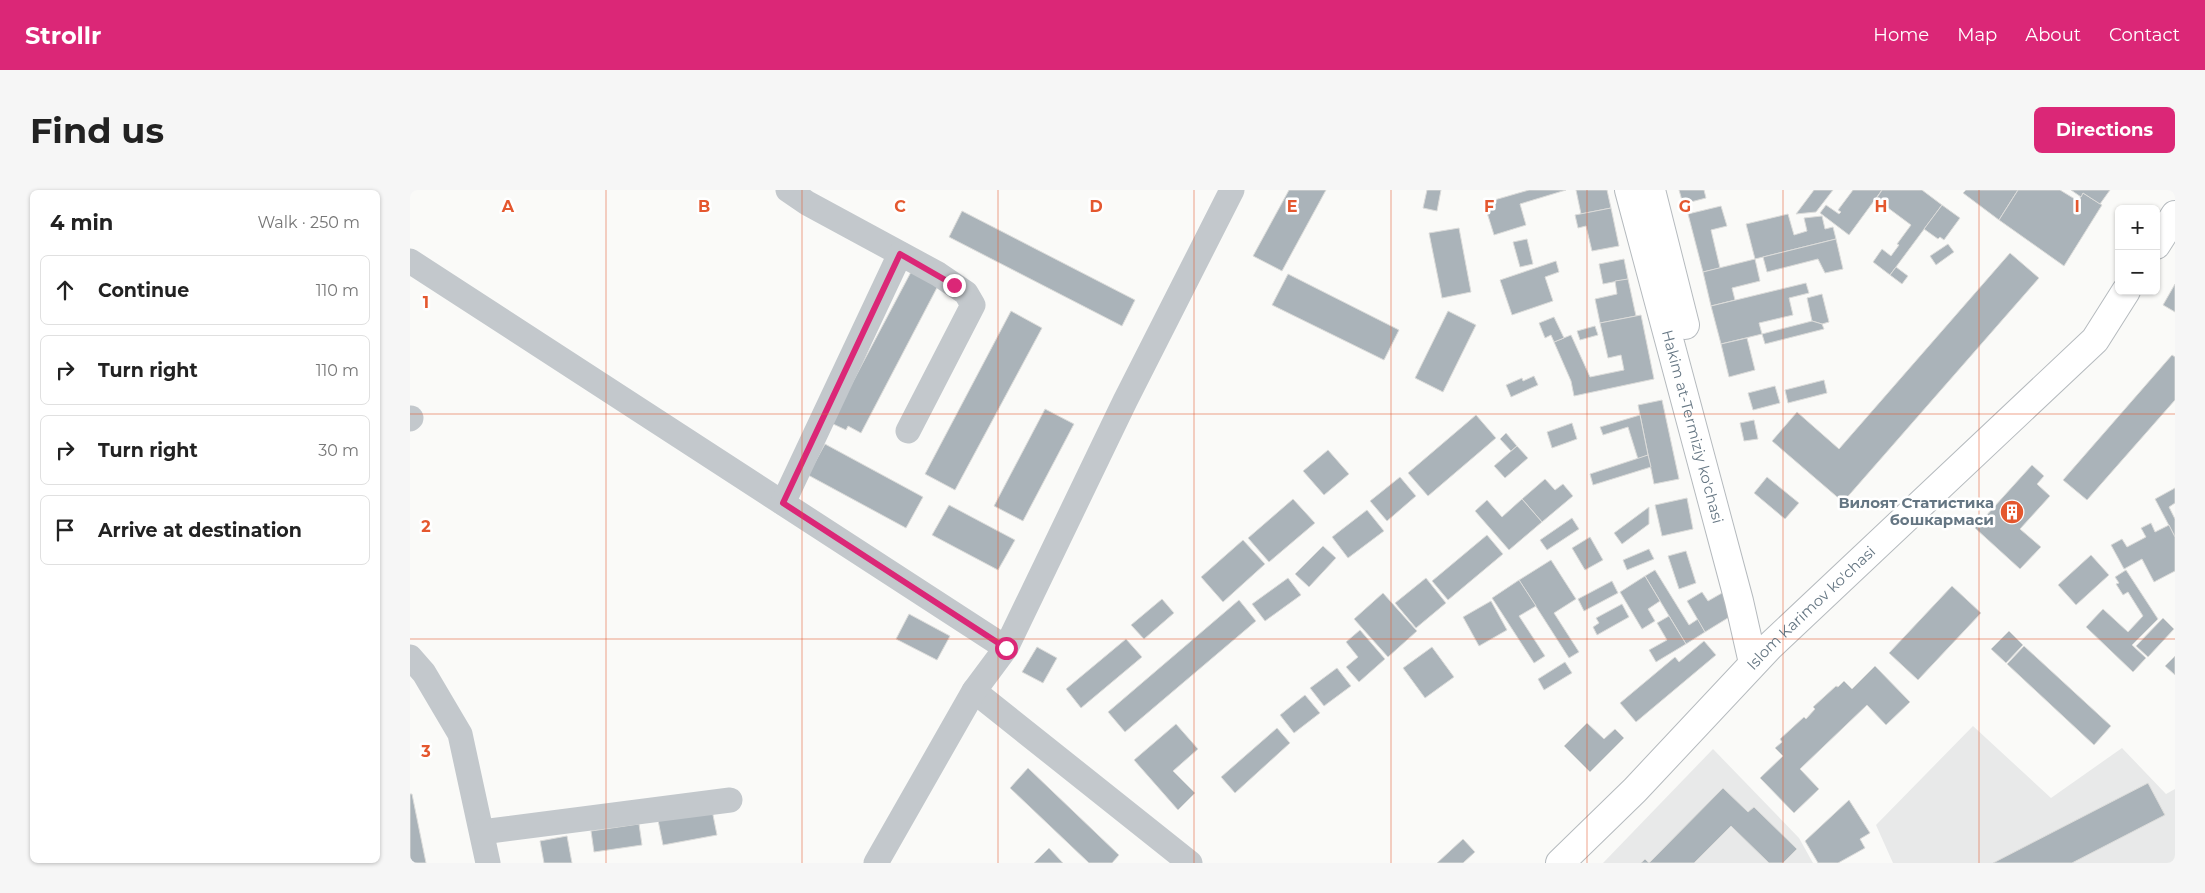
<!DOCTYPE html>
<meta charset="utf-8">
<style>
:root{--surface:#fff;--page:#f6f6f6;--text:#222;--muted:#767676;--line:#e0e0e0;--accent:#db2777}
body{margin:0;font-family:Montserrat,sans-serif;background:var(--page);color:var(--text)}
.controls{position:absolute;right:15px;top:15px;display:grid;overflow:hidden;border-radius:8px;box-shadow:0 1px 4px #0004}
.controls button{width:45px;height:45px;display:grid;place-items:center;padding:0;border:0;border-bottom:1px solid var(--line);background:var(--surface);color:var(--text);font:25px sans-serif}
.stop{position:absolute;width:15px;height:15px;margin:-11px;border:4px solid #db2777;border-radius:50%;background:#fff}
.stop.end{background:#db2777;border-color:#fff;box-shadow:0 1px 5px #0008}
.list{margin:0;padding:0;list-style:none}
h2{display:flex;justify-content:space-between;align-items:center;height:65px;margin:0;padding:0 20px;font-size:21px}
h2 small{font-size:16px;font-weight:400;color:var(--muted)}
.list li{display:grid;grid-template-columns:32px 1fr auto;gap:15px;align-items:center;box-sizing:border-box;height:70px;margin:0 10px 10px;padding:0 10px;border:1px solid var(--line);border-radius:8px}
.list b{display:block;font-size:19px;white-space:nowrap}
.list em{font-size:16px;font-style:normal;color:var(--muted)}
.icon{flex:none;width:28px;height:28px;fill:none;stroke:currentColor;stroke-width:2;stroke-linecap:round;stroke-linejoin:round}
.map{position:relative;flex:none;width:1765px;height:673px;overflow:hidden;border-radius:8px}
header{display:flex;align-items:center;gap:30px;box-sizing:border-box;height:70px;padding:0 25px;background:var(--accent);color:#fff}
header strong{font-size:24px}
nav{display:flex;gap:28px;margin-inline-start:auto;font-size:18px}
.intro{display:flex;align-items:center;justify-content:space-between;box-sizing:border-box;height:120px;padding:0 30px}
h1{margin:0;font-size:35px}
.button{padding:12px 22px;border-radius:8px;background:var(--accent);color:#fff;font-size:18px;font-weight:700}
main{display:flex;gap:30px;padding:0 30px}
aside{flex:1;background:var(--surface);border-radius:8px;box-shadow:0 1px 4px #0004}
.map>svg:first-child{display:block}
</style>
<header>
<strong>Strollr</strong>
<nav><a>Home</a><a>Map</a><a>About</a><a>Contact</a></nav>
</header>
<div class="intro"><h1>Find us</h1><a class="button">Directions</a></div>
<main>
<aside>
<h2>4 min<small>Walk · 250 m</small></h2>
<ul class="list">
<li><svg class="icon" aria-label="ahead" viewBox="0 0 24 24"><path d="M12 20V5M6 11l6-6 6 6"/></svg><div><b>Continue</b></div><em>110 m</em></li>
<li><svg class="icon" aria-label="right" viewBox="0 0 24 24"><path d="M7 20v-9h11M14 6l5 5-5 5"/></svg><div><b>Turn right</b></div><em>110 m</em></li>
<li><svg class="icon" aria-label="right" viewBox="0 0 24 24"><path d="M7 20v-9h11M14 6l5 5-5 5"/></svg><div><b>Turn right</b></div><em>30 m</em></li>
<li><svg class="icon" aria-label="arrive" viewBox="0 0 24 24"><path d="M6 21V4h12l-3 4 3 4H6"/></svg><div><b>Arrive at destination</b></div></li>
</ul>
</aside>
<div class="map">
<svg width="1765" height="673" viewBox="0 0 1765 673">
<rect width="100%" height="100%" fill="#fafaf8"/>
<!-- built -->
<g fill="#e8e9e9">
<path d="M1563 536 1641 608 1712 558 1756 604 1765 599V673H1483L1466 635Z"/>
<path d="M1303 559 1389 648 1403 673H1193Z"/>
</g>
<!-- building -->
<g fill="#aab3b9" stroke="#dcdcda">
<path d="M879 0H916L872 81 843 66Z"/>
<path d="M1017 0H1031L1027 21 1013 18Z"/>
<path d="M1119 0H1156L1110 14 1116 35 1084 45 1074 13Z"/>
<path d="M1166 0H1197L1201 18 1171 24Z"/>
<path d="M1269 0H1294L1296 8 1273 14Z"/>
<path d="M1404 0H1423L1406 22 1386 24Z"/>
<path d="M1443 0H1472L1439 45 1410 23 1416 15 1429 24 1431 22 1428 20Z"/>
<path d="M1472 0H1512L1532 15 1480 85 1463 72 1472 59 1481 66 1489 55 1487 54 1501 35 1466 9Z"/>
<path d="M1556 0H1608L1589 30 1553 3Z"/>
<path d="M1608 0H1650L1668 11 1673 3 1692 15 1654 76 1589 30Z"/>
<path d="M1661 0H1700L1690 14 1673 3 1671 7Z"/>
<path d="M1532 15 1550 28 1534 50 1530 47 1528 49 1514 39Z"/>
<path d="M1311 16 1317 36 1301 40 1310 78 1293 82 1278 24Z"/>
<path d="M1201 18 1209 56 1182 61 1176 36 1168 38 1165 25Z"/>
<path d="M552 21 725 110 712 136 539 47Z"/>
<path d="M1378 24 1384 45 1397 41 1394 28 1412 26 1415 39 1423 37 1426 49 1345 69 1336 34Z"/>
<path d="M1049 38 1061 102 1032 108 1019 43Z"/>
<path d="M1117 49 1123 74 1110 77 1103 52Z"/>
<path d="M1426 49 1433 79 1415 83 1408 69 1357 82 1353 67Z"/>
<path d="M1538 54 1544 62 1526 75 1520 66Z"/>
<path d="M1600 63 1629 88 1433 312 1362 251 1387 222 1429 259Z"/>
<path d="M1214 69 1218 89 1193 94 1189 74Z"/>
<path d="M1345 69 1350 91 1322 98 1325 110 1301 116 1293 82Z"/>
<path d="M1146 71 1149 82 1135 87 1143 111 1102 125 1090 90Z"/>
<path d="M1486 77 1498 86 1492 94 1480 85Z"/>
<path d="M501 82 531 90 451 243 438 236 436 240 421 233Z"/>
<path d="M878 84 989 140 974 170 862 115Z"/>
<path d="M1218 89 1226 126 1190 133 1185 109 1207 104 1205 91Z"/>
<path d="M1396 93 1399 103 1379 108 1383 125 1349 133 1352 144 1311 154 1301 116Z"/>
<path d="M1765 94V122L1753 115Z"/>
<path d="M1412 104 1419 132 1412 134 1402 131 1397 108Z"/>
<path d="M601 121 632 138 545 300 515 284Z"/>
<path d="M1038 121 1066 135 1033 202 1005 188Z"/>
<path d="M1231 125 1244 189 1164 206 1161 191 1144 152 1161 145 1180 187 1214 180 1211 165 1198 168 1190 133Z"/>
<path d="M1144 127 1154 148 1144 152 1141 145 1135 148 1129 133Z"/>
<path d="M1402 131 1412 134 1414 139 1355 154 1352 144Z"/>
<path d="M1185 136 1188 145 1170 150 1167 141Z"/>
<path d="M1337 148 1345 180 1319 187 1311 154Z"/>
<path d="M1762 165 1765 167V210L1677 310 1653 290Z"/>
<path d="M1124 186 1128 195 1101 207 1096 195 1112 188 1113 191Z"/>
<path d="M1414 190 1417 203 1378 213 1375 200Z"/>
<path d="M1365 196 1370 213 1343 220 1338 203Z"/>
<path d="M1252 210 1269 289 1244 294 1228 215Z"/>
<path d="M635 219 664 234 613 331 584 316Z"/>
<path d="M1066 225 1086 248 1018 306 998 283Z"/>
<path d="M1230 225 1238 265 1228 269 1218 237 1193 245 1190 237Z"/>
<path d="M1344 230 1348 249 1334 251 1330 233Z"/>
<path d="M1162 233 1167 249 1142 258 1137 242Z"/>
<path d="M1096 243 1107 256 1101 261 1090 249Z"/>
<path d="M415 254 513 307 496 338 398 285Z"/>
<path d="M1107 256 1118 268 1095 288 1084 276Z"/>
<path d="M918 260 939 284 914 305 893 281Z"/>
<path d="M1238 265 1241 277 1183 295 1180 284Z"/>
<path d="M1622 275 1634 286 1627 294 1640 306 1610 339 1631 357 1610 379 1565 338Z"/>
<path d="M990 287 1006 306 977 331 960 311Z"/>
<path d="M1357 287 1389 313 1375 329 1344 303Z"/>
<path d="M1135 289 1145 300 1153 294 1163 306 1132 332 1112 309Z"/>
<path d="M1765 298V313L1759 317 1765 329V347L1745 309Z"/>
<path d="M1277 308 1283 339 1252 346 1245 315Z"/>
<path d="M883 309 905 333 859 372 838 348Z"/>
<path d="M1112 309 1132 332 1099 360 1065 321 1077 310 1092 327Z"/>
<path d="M539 315 605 350 588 380 522 345Z"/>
<path d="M1239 317V334L1212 354 1204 343Z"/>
<path d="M957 320 974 341 938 368 922 347Z"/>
<path d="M1162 328 1169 339 1137 360 1130 350Z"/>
<path d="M1741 333 1745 342 1759 335 1765 347V381L1744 392 1732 369 1714 379 1701 355 1712 349 1717 357 1736 347 1731 338Z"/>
<path d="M1077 345 1093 364 1038 410 1022 391Z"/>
<path d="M1180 347 1193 370 1175 380 1162 358Z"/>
<path d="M833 350 855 374 813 412 791 387Z"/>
<path d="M913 356 926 368 899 397 885 384Z"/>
<path d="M1239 359 1244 369 1217 380 1213 370Z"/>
<path d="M1276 361 1286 393 1269 399 1258 366Z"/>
<path d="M1681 365 1699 385 1666 415 1648 395Z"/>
<path d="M1141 370 1166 409 1144 423 1169 462 1159 468 1109 390Z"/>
<path d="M1245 380 1279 435 1288 429 1295 442 1276 454 1235 386Z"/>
<path d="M1716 380 1748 429 1722 455 1736 468 1723 482 1676 437 1693 419 1718 442 1733 426 1718 402 1713 405 1706 394 1709 393 1705 387Z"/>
<path d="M1235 386 1250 411 1238 419 1245 431 1232 439 1210 402Z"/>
<path d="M878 388 891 405 855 431 842 414Z"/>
<path d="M1016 388 1036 413 1006 438 985 413Z"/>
<path d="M1109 390 1126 416 1109 426 1135 466 1124 473 1082 408Z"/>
<path d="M1202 391 1208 403 1174 421 1168 409Z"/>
<path d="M1542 396 1571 423 1508 490 1479 463Z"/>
<path d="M1292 402 1298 411 1312 403 1321 426 1295 442 1277 411Z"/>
<path d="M973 403 1007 441 978 467 944 429Z"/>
<path d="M752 409 764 423 734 449 721 435Z"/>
<path d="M829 410 846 431 715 542 698 522Z"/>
<path d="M1081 411 1097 440 1069 456 1053 427Z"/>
<path d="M1212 414 1219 427 1187 445 1183 437 1189 433 1186 428Z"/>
<path d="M499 424 540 446 527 470 486 449Z"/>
<path d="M1259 426 1276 454 1246 472 1239 460 1257 450 1247 433Z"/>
<path d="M1753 428 1764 439 1738 467 1726 456Z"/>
<path d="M950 440 975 469 949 492 936 477 948 467 936 452Z"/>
<path d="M1599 441 1613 455 1596 473 1581 459Z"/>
<path d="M716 449 732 467 671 518 656 499Z"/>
<path d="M1294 451 1306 465 1226 532 1210 513 1265 467 1269 472Z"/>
<path d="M1614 456 1701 536 1684 555 1597 474Z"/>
<path d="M627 457 647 468 633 493 612 482Z"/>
<path d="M1022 457 1044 487 1015 508 993 478Z"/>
<path d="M1765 466V485L1755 476Z"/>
<path d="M1155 472 1162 483 1134 500 1128 489Z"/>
<path d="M1465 476 1500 512 1476 535 1457 515 1390 579 1409 599 1384 623 1350 588 1373 566 1365 558 1372 552 1370 549 1394 527 1396 529 1405 519 1403 517 1426 496 1428 497 1434 491 1442 499Z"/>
<path d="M927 478 941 496 914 516 900 498Z"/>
<path d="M895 505 910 523 884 543 870 525Z"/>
<path d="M1177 533 1194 549 1205 539 1214 548 1180 582 1154 556Z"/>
<path d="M766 534 788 559 763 581 785 603 768 620 724 570Z"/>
<path d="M867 538 880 553 825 603 811 587Z"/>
<path d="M618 578 709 665 702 673H679L600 598Z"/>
<path d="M1738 593 1755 625 1662 673H1583Z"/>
<path d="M1313 598 1338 622 1344 617 1387 659 1373 673H1359L1321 636 1284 673H1231L1235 669 1239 673Z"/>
<path d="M0 604H2L16 673H0Z"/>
<path d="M1439 610 1460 643 1450 649 1455 658 1428 673H1408L1395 651Z"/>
<path d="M302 620 307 645 253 655 248 630Z"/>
<path d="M229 634 232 655 184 662 181 641Z"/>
<path d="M157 646 162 673H134L130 651Z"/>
<path d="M1053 649 1065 662 1053 673H1027Z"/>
<path d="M639 658 653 673H624Z"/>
</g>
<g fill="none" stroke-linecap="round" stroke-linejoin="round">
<!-- major casing -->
<g stroke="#b5babe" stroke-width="30">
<g id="major">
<path id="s1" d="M1219 0 1329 411 1343 473"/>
<path d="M1241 0 1275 135"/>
<path d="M1746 55 1765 25"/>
<path id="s2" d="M1150 673 1225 600 1360 456 1685 150 1716 101"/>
</g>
</g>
<!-- minor -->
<g stroke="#c3c8cc" stroke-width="25">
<path d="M378 0 397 13 528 84 556 103 563 115 498 241"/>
<path d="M0 71 596 458"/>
<path d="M0 229 1 228"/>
<path d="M373 313 490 64"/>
<path d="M0 467 14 483 50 544 78 673"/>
<path d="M564 501 780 673"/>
<path d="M72 642 320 610"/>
<path d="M466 673 564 501 596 458 715 211 822 0"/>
</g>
<!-- major -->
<use href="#major" stroke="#fff" stroke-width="28"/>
</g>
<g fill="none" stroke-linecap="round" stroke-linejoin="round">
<!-- route -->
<path stroke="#db2777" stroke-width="6" d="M544 95 490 64 373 313 596 458"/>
</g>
<!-- grid -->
<path fill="none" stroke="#e4572e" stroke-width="1" stroke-opacity="0.55" d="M196 0V673M392 0V673M588 0V673M784 0V673M981 0V673M1177 0V673M1373 0V673M1569 0V673M0 224H1765M0 449H1765"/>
<!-- icons -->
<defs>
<g id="building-disc" transform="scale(1.25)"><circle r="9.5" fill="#e4572e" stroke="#fff"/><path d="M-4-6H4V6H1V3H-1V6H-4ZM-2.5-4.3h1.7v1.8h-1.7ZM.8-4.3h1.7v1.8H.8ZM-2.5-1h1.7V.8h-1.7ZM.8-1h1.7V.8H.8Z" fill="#fff"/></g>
</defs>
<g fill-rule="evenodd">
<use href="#building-disc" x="1602" y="322"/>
</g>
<g text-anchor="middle" stroke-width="5" stroke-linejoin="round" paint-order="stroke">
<!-- street labels -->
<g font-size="15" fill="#657683" stroke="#fff">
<text dy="5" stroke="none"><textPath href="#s1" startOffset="245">Hakim at-Termiziy ko'chasi</textPath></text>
<text dy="5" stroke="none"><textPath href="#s2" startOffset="358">Islom Karimov ko'chasi</textPath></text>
</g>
<!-- poi labels -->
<g font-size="15" font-weight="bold" fill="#657683" stroke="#fff" text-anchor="end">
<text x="1584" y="318">Вилоят Статистика<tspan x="1584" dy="17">бошкармаси</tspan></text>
</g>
</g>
<g font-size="16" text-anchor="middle" font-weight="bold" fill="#e4572e" stroke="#fff" stroke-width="5" stroke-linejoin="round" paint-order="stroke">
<text x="98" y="22">A</text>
<text x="294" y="22">B</text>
<text x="490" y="22">C</text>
<text x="686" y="22">D</text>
<text x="882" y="22">E</text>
<text x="1079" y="22">F</text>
<text x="1275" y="22">G</text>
<text x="1471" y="22">H</text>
<text x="1667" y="22">I</text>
<text x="16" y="118">1</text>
<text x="16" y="342">2</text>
<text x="16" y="567">3</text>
</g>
</svg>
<div class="controls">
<button>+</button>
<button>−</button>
</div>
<div class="stop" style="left:596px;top:458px"></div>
<div class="stop end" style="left:544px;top:95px"></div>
</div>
</main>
